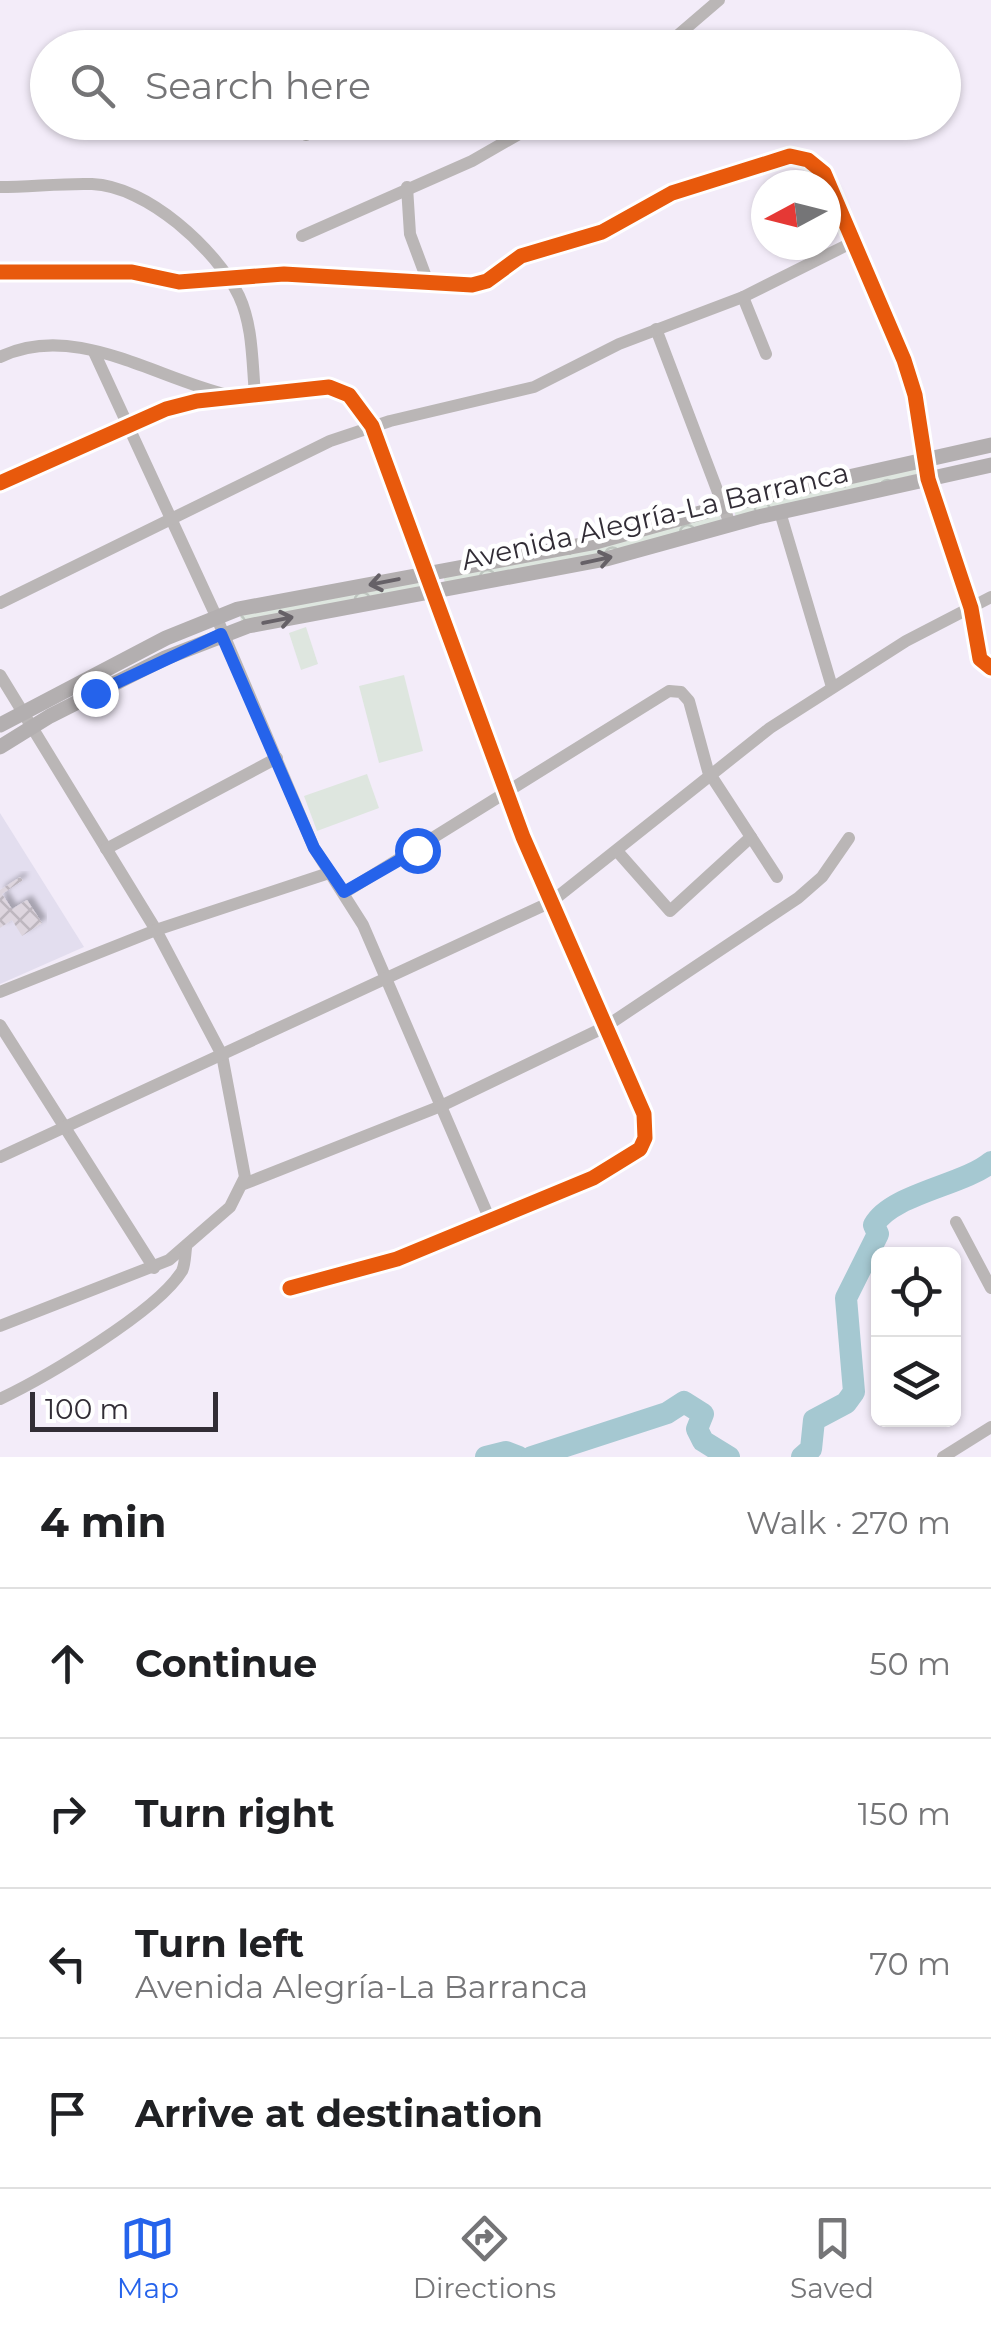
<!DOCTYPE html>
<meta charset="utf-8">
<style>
:root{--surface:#fff;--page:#f2f2f2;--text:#202124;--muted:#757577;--line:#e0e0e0;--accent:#2563eb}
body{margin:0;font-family:Montserrat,sans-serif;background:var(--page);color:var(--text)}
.controls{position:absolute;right:30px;bottom:30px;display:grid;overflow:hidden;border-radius:15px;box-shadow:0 2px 8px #0004}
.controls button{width:90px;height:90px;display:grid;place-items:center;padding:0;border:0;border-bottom:2px solid var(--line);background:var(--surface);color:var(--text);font:50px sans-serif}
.compass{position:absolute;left:751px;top:170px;width:90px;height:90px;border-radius:50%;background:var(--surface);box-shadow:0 2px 8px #0004;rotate:263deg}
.scale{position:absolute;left:30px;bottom:25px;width:188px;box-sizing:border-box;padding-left:10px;border:5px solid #322d36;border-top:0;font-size:28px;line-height:35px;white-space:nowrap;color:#322d36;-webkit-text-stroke:8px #fff;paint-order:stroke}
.stop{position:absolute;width:30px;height:30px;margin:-22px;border:8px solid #2563eb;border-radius:50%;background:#fff}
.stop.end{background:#2563eb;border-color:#fff;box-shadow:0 2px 10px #0008}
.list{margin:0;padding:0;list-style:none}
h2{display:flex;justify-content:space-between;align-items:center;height:130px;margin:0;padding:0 40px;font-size:42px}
h2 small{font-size:32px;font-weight:400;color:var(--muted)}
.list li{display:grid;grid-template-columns:65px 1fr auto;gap:30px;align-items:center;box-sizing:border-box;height:150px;padding:0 40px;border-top:2px solid var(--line)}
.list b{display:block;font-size:38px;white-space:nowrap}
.list p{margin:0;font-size:32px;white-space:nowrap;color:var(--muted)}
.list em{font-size:32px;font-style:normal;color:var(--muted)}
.icon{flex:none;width:55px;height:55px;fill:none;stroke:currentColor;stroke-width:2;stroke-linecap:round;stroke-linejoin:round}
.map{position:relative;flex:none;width:991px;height:1457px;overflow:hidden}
.search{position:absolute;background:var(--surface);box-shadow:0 2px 8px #0004;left:30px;right:30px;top:30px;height:110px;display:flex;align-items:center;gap:25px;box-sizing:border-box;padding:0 35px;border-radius:55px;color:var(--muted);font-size:38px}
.sheet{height:730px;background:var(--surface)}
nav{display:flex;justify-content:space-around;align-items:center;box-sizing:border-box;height:140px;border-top:2px solid var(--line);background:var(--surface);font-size:28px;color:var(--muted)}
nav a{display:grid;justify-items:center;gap:5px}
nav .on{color:var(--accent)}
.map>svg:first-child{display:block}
</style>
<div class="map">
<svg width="991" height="1457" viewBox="0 0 991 1457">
<defs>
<pattern id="park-crowns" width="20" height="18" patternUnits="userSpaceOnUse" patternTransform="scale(2.5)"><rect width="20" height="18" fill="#dee6df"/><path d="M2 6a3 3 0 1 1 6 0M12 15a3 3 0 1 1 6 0" fill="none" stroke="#bfc6c0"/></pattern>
<pattern id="building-cross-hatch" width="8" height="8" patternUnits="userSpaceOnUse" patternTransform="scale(2.5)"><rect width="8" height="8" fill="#ddd5de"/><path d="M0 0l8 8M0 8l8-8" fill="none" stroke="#beb7bf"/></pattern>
<filter id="shadow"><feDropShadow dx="5" dy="-5" stdDeviation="2.5" flood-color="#0004"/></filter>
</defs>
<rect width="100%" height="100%" fill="#f3ecf9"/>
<!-- education -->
<path fill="#e3deef" d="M0 813 84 947 0 984Z"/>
<!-- park -->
<g fill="url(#park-crowns)">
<path d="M921 466 922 473 736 517 734 511Z"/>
<path d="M719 514 722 522 598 555 445 585 444 578Z"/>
<path d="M419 581 421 587 241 622 240 614Z"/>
</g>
<!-- pitch -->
<g fill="#dee6df">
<path d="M306 627 318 664 301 670 289 633Z"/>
<path d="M404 675 423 751 379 763 359 686Z"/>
<path d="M367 774 379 808 317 831 304 796Z"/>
</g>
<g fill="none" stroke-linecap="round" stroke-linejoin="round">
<!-- river -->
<g stroke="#a5c8d1" stroke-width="22">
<path d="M486 1457 506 1452 519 1457"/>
<path d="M532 1457 667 1413 684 1402 703 1414 697 1429 703 1441 729 1457"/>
<path d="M802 1457 811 1449 814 1420 846 1403 854 1392 846 1298 878 1234 874 1225C891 1194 964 1185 991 1162"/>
</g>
</g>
<!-- building -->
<path fill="url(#building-cross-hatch)" filter="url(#shadow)" d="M20 877 23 880 2 894 12 909 27 900 42 923 22 936 12 920 0 928V890Z"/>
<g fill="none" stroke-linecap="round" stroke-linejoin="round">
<!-- minor -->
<g stroke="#bab6b6" stroke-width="12">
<path d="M663 48 719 0"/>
<path d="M306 135V122"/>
<path d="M0 187C30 187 62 183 92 184 147 186 216 249 239 296 253 326 252 362 255 394"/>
<path d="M407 187 410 234 429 285"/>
<path d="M302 236 472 161 540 122"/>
<path d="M0 272H132L179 282 284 274 472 285 487 281 521 256 602 232 672 193 790 156 808 160 824 173 904 360 915 395 928 479 971 608 980 659 991 668"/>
<path d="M743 297 766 354"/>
<path d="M656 329 730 524"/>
<path d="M94 352 216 616 314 848 363 925 490 1220"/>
<path d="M0 357C74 321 155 378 228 395"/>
<path d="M0 483 166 409 197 401 329 387 349 395 372 426 523 837 644 1114 645 1138 640 1149 593 1178 397 1259 290 1288"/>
<path d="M780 512 832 687"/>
<path d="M0 603 330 441 390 421 534 387 619 344 743 297 853 242"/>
<path d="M0 675 156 930 222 1055 245 1177 230 1207 169 1260 0 1326"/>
<path d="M106 849 277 758"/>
<path d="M617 851 670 911 751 837"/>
<path d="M344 893 669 691 681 692 689 701 708 771 777 877"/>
<path d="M0 992 156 930 329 873"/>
<path d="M0 1025 154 1268"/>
<path d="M0 1157 551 902 770 728 906 641 991 597"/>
<path d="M244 1184 441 1106 605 1027 798 898 822 877 849 838"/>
<path d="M956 1222 991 1288"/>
<path d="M0 1399C44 1378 157 1312 182 1271 185 1265 185 1256 186 1248"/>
<path d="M943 1457 991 1427"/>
</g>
<!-- major -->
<g stroke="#b3afb0" stroke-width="15">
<path d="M0 725 166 638 238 609 592 543 751 499 991 445"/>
<path d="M0 747 50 716 165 658 248 626 606 559 758 517 991 465"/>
</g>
<!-- cycleway casing -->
<g stroke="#fff" stroke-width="21">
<g id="cycleway">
<path d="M0 272H132L179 282 284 274 472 285 487 281 521 256 602 232 672 193 790 156 808 160 824 173 904 360 915 395 928 479 971 608 980 659 991 668"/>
<path d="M0 483 166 409 197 401 329 387 349 395 372 426 523 837 644 1114 645 1138 640 1149 593 1178 397 1259 290 1288"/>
</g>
</g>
<!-- cycleway -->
<use href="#cycleway" stroke="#e8590c" stroke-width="15"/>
</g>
<!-- one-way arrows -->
<defs><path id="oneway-shaft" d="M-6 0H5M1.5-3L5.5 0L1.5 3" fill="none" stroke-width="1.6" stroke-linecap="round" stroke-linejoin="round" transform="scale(2.5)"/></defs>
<g stroke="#666167">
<use href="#oneway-shaft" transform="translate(597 560) rotate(-12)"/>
<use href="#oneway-shaft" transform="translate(384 582) rotate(169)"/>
<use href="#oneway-shaft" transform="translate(278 620) rotate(-11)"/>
</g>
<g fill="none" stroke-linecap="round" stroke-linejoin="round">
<!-- route -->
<path stroke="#2563eb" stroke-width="12" d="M95 693 221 634 314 848 344 892 417 850"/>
</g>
<g text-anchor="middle" stroke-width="9" stroke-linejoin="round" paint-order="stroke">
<!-- street labels -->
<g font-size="28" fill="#322d36" stroke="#fff">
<text transform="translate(655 516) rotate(-13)" y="10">Avenida Alegría-La Barranca</text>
</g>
</g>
</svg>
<div class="controls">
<button><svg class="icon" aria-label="locate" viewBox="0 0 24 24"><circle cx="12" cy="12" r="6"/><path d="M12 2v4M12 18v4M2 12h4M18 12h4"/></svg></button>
<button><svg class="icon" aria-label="layers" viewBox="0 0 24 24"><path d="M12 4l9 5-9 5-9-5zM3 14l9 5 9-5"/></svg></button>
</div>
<svg class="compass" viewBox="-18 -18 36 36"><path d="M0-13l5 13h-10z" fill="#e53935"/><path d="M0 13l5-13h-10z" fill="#757577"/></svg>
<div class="scale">100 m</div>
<div class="stop" style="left:417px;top:850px"></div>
<div class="stop end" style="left:95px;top:693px"></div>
<div class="search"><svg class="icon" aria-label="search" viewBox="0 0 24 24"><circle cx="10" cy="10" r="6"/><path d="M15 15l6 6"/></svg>Search here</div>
</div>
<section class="sheet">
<h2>4 min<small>Walk · 270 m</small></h2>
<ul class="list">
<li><svg class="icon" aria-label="ahead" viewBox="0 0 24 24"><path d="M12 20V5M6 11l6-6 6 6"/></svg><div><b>Continue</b></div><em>50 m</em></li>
<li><svg class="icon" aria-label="right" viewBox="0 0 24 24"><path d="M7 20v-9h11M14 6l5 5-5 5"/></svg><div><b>Turn right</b></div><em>150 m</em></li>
<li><svg class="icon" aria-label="left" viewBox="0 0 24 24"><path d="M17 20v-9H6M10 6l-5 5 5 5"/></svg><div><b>Turn left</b><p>Avenida Alegría-La Barranca</p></div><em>70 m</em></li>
<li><svg class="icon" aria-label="arrive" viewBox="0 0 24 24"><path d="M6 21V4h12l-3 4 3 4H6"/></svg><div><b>Arrive at destination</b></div></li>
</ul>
</section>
<nav>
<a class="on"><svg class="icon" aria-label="map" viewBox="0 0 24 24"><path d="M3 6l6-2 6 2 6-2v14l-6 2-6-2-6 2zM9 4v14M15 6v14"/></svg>Map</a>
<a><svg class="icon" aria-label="directions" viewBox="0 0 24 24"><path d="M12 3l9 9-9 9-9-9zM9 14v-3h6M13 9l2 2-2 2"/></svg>Directions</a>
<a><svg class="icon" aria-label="saved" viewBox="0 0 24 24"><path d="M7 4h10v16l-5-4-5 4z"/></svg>Saved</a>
</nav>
